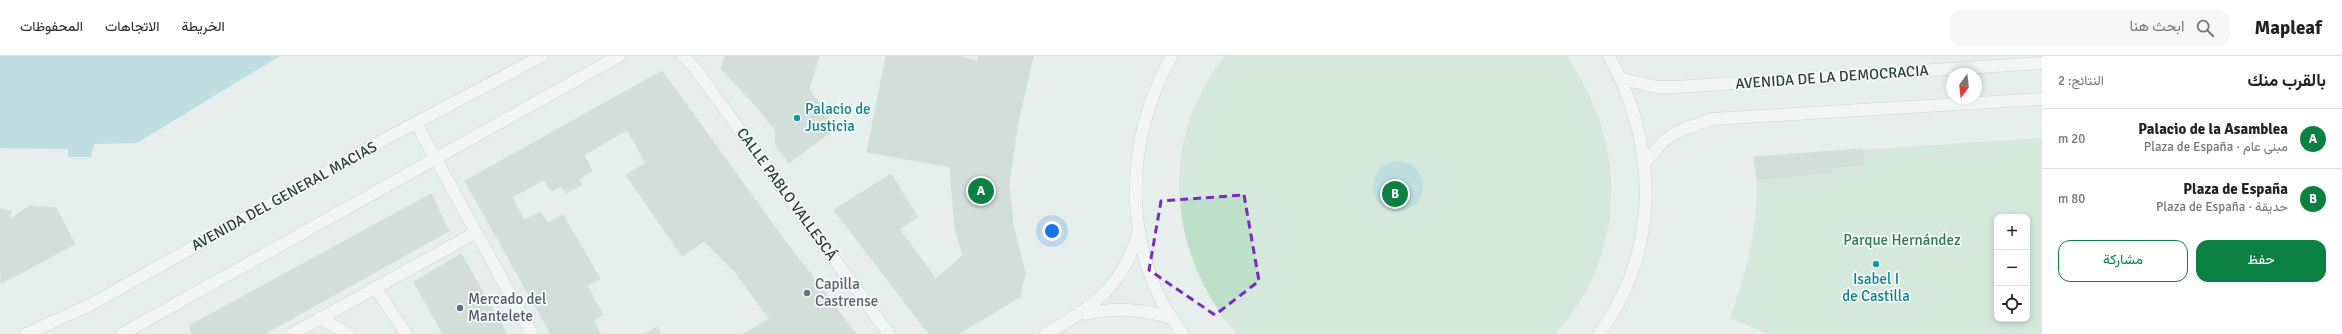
<!DOCTYPE html>
<html lang="ar">
<meta charset="utf-8">
<style>
:root{--surface:#fff;--page:#f6f6f6;--text:#222;--muted:#767676;--line:#e0e0e0;--accent:#0b8043}
body{margin:0;font-family:Signika,Vazirmatn,sans-serif;background:var(--page);color:var(--text);direction:rtl}
.controls{position:absolute;right:12px;bottom:12px;display:grid;overflow:hidden;border-radius:8px;box-shadow:0 2px 6px #0003}
.controls button{width:36px;height:36px;display:grid;place-items:center;padding:0;border:0;border-bottom:1px solid var(--line);background:var(--surface);color:var(--text);font:20px sans-serif}
.compass{position:absolute;left:1946px;top:12px;width:36px;height:36px;border-radius:50%;background:var(--surface);box-shadow:0 2px 6px #0003;rotate:195deg}
.you{position:absolute;left:1052px;top:175px;width:14px;height:14px;margin:-10px;border:3px solid #fff;border-radius:50%;background:#1a73e8;box-shadow:0 0 0 6px #1a73e833}
.badge{display:grid;place-items:center;width:26px;height:26px;border-radius:50%;background:var(--accent);color:#fff;font-size:13px;font-weight:700}
.pin{position:absolute;translate:-50% -50%;border:2px solid #fff;box-shadow:0 1px 4px #0006}
.list{margin:0;padding:0;list-style:none}
h2{display:flex;justify-content:space-between;align-items:center;height:52px;margin:0;padding:0 16px;font-size:17px}
h2 small{font-size:13px;font-weight:400;color:var(--muted)}
.list li{display:grid;grid-template-columns:26px 1fr auto;gap:12px;align-items:center;box-sizing:border-box;height:60px;padding:0 16px;border-top:1px solid var(--line)}
.list b{display:block;font-size:15px;white-space:nowrap}
.list p{margin:0;font-size:13px;white-space:nowrap;color:var(--muted)}
.list em{font-size:13px;font-style:normal;color:var(--muted)}
.actions{display:flex;gap:8px;padding:12px 16px}
.actions a{flex:1;padding:9px 0;border:1px solid var(--accent);border-radius:12px;text-align:center;font-size:14px;color:var(--accent)}
.actions .main{background:var(--accent);color:#fff}
.icon{flex:none;width:22px;height:22px;fill:none;stroke:currentColor;stroke-width:2;stroke-linecap:round;stroke-linejoin:round}
.map{position:relative;flex:none;width:2042px;height:278px;overflow:hidden;direction:ltr}
header{display:flex;align-items:center;gap:24px;box-sizing:border-box;height:56px;padding:0 20px;background:var(--surface);border-bottom:1px solid var(--line)}
header strong{font-size:19px}
nav{display:flex;gap:22px;margin-inline-start:auto;font-size:14px}
.search{width:280px;height:36px;background:var(--page);display:flex;align-items:center;gap:10px;box-sizing:border-box;padding:0 14px;border-radius:12px;color:var(--muted);font-size:15px}
main{display:flex}
aside{flex:1;background:var(--surface)}
.map>svg:first-child{display:block}
</style>
<header>
<strong>Mapleaf</strong>
<div class="search"><svg class="icon" aria-label="search" viewBox="0 0 24 24"><circle cx="10" cy="10" r="6"/><path d="M15 15l6 6"/></svg>ابحث هنا</div>
<nav><a>الخريطة</a><a>الاتجاهات</a><a>المحفوظات</a></nav>
</header>
<main>
<aside>
<h2>بالقرب منك<small>النتائج: 2</small></h2>
<ul class="list">
<li><span class="badge">A</span><div><b>Palacio de la Asamblea</b><p>مبنى عام · Plaza de España</p></div><em>20 m</em></li>
<li><span class="badge">B</span><div><b>Plaza de España</b><p>حديقة · Plaza de España</p></div><em>80 m</em></li>
</ul>
<div class="actions"><a class="main">حفظ</a><a>مشاركة</a></div>
</aside>
<div class="map">
<svg width="2042" height="278" viewBox="0 0 2042 278">
<rect width="100%" height="100%" fill="#e6efeb"/>
<!-- green -->
<g fill="#bfe0c8" fill-rule="evenodd">
<path d="M1225 0H1566C1628 86 1628 198 1555 278H1237C1168 199 1157 84 1225 0Z"/>
<path d="M2042 82V278H1769L1730 262C1749 211 1762 155 1754 101ZM1997 161H2027V263H1997Z"/>
</g>
<!-- water -->
<g fill="#8ec9d4">
<path d="M0 0H280L137 87 94 88 91 101H68V93L0 92Z"/>
<circle cx="1398" cy="130" r="25"/>
</g>
<!-- building -->
<g fill="#bbcac4" stroke="#b8c9c2">
<path d="M725 0H819L809 33 836 72 789 107 776 90 775 74 758 52 721 13Z"/>
<path d="M886 0H957L977 5 979 0H1033L1017 71 1009 128 1013 169 1025 217 1020 241 958 278H929L834 154 891 118 918 161 899 173 936 223 963 199 955 172 950 111 867 96Z"/>
<path d="M662 15 785 185 736 217 704 185 682 200 626 119 646 107 627 74 584 99 592 115 578 124 582 129 566 137 561 130 551 135 544 124 512 141 524 164 541 156 547 167 563 159 600 223 587 230 603 259 593 264 601 278H551L465 125Z"/>
<path d="M1862 93 1864 109 1831 112 1830 117 1757 123 1754 101Z"/>
<path d="M431 138 449 175 264 278H193L189 270Z"/>
<path d="M29 150 56 152 75 188 21 217 6 184 9 164Z"/>
<path d="M0 153 11 155 6 184 0 182Z"/>
<path d="M0 182 6 184 21 217 1 227Z"/>
<path d="M785 185 813 221 763 254 736 217Z"/>
<path d="M461 198 507 278H443L414 226Z"/>
<path d="M813 221 856 278H781L763 254Z"/>
<path d="M770 263 781 278H743Z"/>
<path d="M657 271 661 278H645Z"/>
</g>
<g fill="none" stroke-linecap="round" stroke-linejoin="round">
<!-- lane casing -->
<g stroke="#a8b8b2" stroke-width="13">
<g id="lane">
<path d="M375 231 406 278"/>
<path d="M320 262 349 278"/>
<path d="M292 278 475 177"/>
</g>
</g>
<!-- street casing -->
<g stroke="#a8b8b2" stroke-width="13">
<g id="street">
<path d="M683 0 694 11 889 278"/>
<path d="M416 67 532 278"/>
<path d="M1085 258C1116 251 1142 253 1172 262"/>
<path d="M26 278 92 248 389 81 542 0"/>
<path d="M122 278 619 0"/>
<path d="M1046 278C1094 250 1124 230 1139 174"/>
</g>
</g>
<!-- secondary casing -->
<g stroke="#a4bbb3" stroke-width="13">
<g id="secondary">
<path d="M1172 0C1123 84 1121 199 1183 278"/>
<path d="M1622 23 1657 31H1675L2042 7"/>
<path d="M1645 107C1668 76 1677 75 1712 63L2042 43"/>
<path d="M1599 278C1661 192 1658 90 1609 0"/>
</g>
</g>
<!-- lane -->
<use href="#lane" stroke="#fff" stroke-width="12"/>
<!-- street -->
<use href="#street" stroke="#fff" stroke-width="12"/>
<!-- secondary -->
<use href="#secondary" stroke="#fff" stroke-width="12"/>
</g>
<!-- marked area -->
<path d="M0 0H2042V278H0ZM1244 139 1259 225 1215 259 1149 214 1161 145Z" fill="#e6efeb" fill-opacity=".55" fill-rule="evenodd"/>
<path fill="none" stroke="#7b2cbf" stroke-width="3" stroke-dasharray="8 5" stroke-linejoin="round" d="M1244 139 1259 225 1215 259 1149 214 1161 145Z"/>
<!-- markers -->
<g fill="#0f9aa8" stroke="#f7fbf9" stroke-width="1.5">
<circle cx="797" cy="62" r="4"/>
<circle cx="1876" cy="208" r="4"/>
</g>
<circle fill="#6b7280" stroke="#f7fbf9" stroke-width="1.5" cx="807" cy="237" r="4"/>
<circle fill="#5c6f8a" stroke="#f7fbf9" stroke-width="1.5" cx="460" cy="252" r="4"/>
<g text-anchor="middle" stroke-width="3.5" stroke-linejoin="round" paint-order="stroke">
<!-- street labels -->
<g font-size="15" fill="#24423a" stroke="#f7fbf9">
<text transform="translate(1832 21) rotate(-4)" y="5">AVENIDA DE LA DEMOCRACIA</text>
<text transform="translate(787 138) rotate(54)" y="5">CALLE PABLO VALLESCÁ</text>
<text transform="translate(284 140) rotate(-29)" y="5">AVENIDA DEL GENERAL MACIAS</text>
</g>
<!-- culture labels -->
<g font-size="15" fill="#0d838f" stroke="#f7fbf9" text-anchor="start">
<text x="805" y="58">Palacio de<tspan x="805" dy="17">Justicia</tspan></text>
<text x="1876" y="228" text-anchor="middle">Isabel I<tspan x="1876" dy="17">de Castilla</tspan></text>
</g>
<!-- park labels -->
<g font-size="15" fill="#2d7a4b" stroke="#f7fbf9">
<text x="1902" y="189">Parque Hernández</text>
</g>
<!-- worship labels -->
<g font-size="15" fill="#5b616d" stroke="#f7fbf9" text-anchor="start">
<text x="815" y="233">Capilla<tspan x="815" dy="17">Castrense</tspan></text>
</g>
<!-- service labels -->
<g font-size="15" fill="#4e5e75" stroke="#f7fbf9" text-anchor="start">
<text x="468" y="248">Mercado del<tspan x="468" dy="17">Mantelete</tspan></text>
</g>
</g>
</svg>
<div class="controls">
<button>+</button>
<button>−</button>
<button><svg class="icon" aria-label="locate" viewBox="0 0 24 24"><circle cx="12" cy="12" r="6"/><path d="M12 2v4M12 18v4M2 12h4M18 12h4"/></svg></button>
</div>
<svg class="compass" viewBox="-18 -18 36 36"><path d="M0-13l5 13h-10z" fill="#e53935"/><path d="M0 13l5-13h-10z" fill="#767676"/></svg>
<div class="you"></div>
<div class="pin badge" style="left:981px;top:135px">A</div>
<div class="pin badge" style="left:1395px;top:138px">B</div>
</div>
</main>
